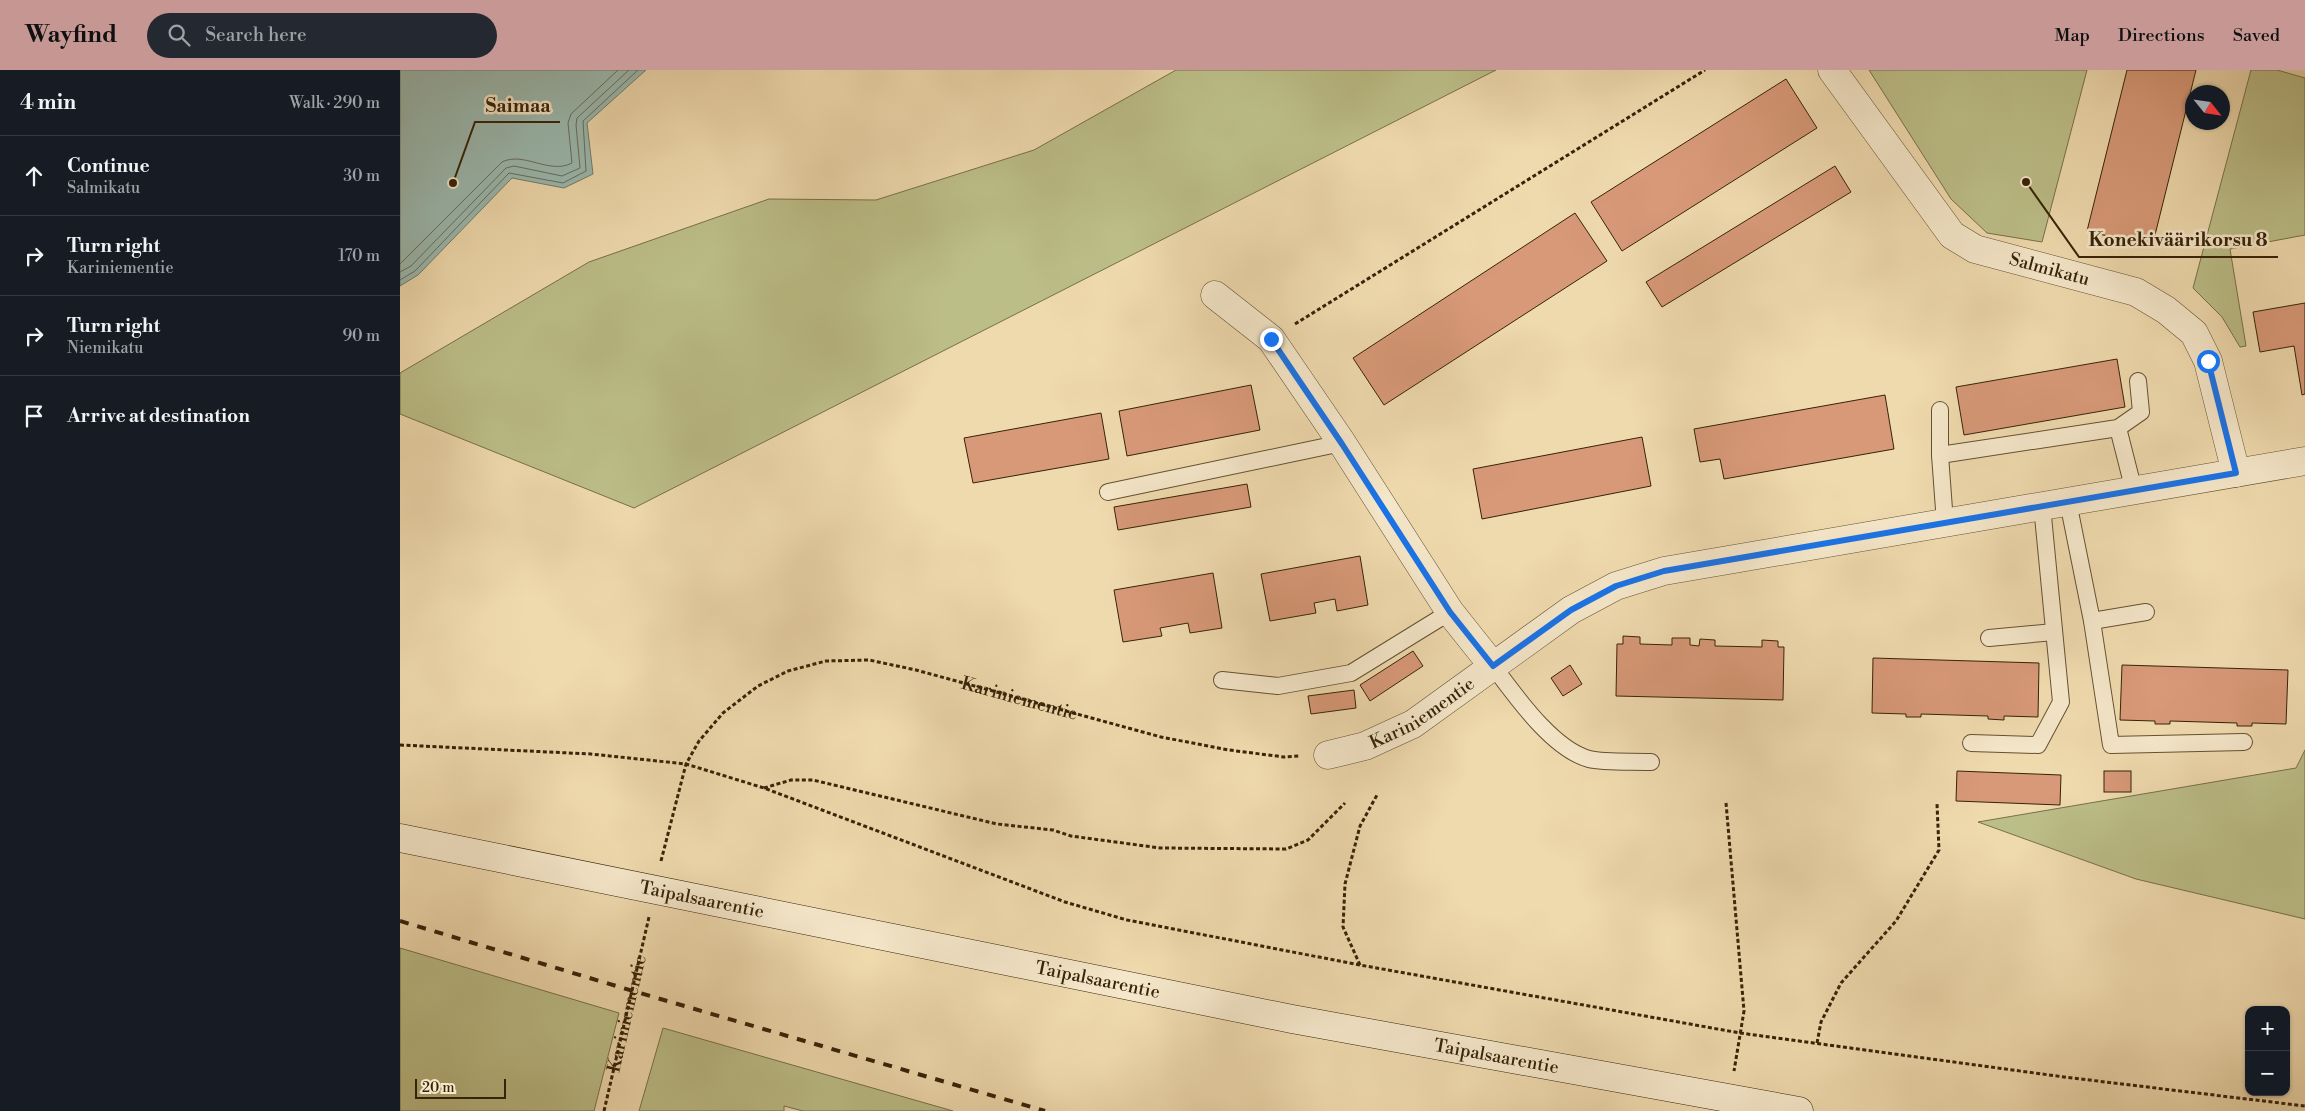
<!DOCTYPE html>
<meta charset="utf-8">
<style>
:root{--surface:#171b24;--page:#242831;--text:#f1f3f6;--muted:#9ea1a6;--line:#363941;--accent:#c59692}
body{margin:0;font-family:"Libre Bodoni",serif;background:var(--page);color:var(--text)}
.controls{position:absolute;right:15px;bottom:15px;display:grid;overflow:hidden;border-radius:10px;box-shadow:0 1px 4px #0004}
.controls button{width:45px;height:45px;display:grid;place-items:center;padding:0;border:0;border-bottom:1px solid var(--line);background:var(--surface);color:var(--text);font:25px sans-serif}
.compass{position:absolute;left:1785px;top:15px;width:45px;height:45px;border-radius:50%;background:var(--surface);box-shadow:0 1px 4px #0004;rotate:120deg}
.scale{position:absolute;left:15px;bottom:12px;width:91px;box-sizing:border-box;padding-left:5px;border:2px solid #362308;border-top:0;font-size:14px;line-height:18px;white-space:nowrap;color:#362308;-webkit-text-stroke:4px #f5e7ca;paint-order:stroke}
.stop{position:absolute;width:15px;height:15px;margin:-11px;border:4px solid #1a73e8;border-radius:50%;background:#fff}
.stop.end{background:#1a73e8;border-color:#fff;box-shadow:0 1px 5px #0008}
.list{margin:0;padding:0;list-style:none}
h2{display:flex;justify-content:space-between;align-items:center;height:65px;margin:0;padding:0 20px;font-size:21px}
h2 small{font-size:16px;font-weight:400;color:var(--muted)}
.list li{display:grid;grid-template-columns:32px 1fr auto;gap:15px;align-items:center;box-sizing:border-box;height:80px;padding:0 20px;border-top:1px solid var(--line)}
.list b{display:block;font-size:19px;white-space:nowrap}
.list p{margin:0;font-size:16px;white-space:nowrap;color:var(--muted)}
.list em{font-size:16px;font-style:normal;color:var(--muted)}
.icon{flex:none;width:28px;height:28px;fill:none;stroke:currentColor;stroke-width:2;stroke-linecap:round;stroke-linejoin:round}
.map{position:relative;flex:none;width:1905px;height:1041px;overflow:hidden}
header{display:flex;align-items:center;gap:30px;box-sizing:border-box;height:70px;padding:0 25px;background:var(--accent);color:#111}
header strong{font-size:24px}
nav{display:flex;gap:28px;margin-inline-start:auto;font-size:18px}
.search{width:350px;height:45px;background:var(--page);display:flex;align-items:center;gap:12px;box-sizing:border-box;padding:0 18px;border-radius:28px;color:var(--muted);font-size:19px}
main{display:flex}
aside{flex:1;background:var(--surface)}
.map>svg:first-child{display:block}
</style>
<header>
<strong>Wayfind</strong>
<div class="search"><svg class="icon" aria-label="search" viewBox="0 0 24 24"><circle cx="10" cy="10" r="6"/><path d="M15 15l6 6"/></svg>Search here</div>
<nav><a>Map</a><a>Directions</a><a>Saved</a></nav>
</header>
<main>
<aside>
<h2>4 min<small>Walk · 290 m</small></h2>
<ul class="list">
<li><svg class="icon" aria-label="ahead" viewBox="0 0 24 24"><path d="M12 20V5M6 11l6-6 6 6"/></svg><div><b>Continue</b><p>Salmikatu</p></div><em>30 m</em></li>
<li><svg class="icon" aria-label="right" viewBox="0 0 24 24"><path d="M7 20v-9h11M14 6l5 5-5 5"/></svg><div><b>Turn right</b><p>Kariniementie</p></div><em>170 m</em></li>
<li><svg class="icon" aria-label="right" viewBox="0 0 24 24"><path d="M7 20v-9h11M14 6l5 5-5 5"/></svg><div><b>Turn right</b><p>Niemikatu</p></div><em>90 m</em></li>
<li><svg class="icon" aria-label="arrive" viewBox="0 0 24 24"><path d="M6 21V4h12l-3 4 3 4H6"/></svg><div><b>Arrive at destination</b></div></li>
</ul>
</aside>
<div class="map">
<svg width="1905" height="1041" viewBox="0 0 1905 1041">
<rect width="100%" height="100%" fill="#efdaae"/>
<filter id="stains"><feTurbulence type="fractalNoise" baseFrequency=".004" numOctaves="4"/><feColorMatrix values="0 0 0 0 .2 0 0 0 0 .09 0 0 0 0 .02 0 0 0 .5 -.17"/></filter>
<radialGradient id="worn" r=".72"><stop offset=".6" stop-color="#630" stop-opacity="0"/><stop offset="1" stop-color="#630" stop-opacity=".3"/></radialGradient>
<!-- green -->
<g fill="#bcbe88" stroke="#797048">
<path d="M776 0H1096L234 438 0 344V303L189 192 369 129 476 130 634 80Z"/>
<path d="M1469 0H1687L1642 172 1587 163 1551 129Z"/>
<path d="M1851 0H1877L1905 8V165L1830 179 1846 276 1840 277 1822 247 1793 218Z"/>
<path d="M1905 680V849L1736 809 1578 752 1896 698Z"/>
<path d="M0 878 219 943 194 1041H0Z"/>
<path d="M263 958 553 1041H403L384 1036V1041H239Z"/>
</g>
<!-- water -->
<path fill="#9bbab1" stroke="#737e6d" d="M0 0H246L187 53 193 104 164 118 112 108 18 205 0 216Z"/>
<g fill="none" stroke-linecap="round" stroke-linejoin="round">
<!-- shore -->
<g stroke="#686e5c" stroke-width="1">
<path d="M0 194 102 92C124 81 149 105 172 93L168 53 171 44 218 0"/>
<path d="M0 202 11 196 106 98 114 96 162 106 180 98 176 55 177 48 229 0"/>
<path d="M0 210 15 201 109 103 163 113 186 101 183 51 238 0"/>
</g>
</g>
<!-- building -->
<g fill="#d89978" stroke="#362308">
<path d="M1727 0H1796L1752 177 1687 161Z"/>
<path d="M1386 9 1417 58 1222 181 1191 132Z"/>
<path d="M1435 96 1451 122 1262 237 1246 212Z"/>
<path d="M1175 143 1207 191 984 335 953 288Z"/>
<path d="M1905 233V324L1902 325 1894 276 1860 282 1853 242Z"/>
<path d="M1717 289 1725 337 1564 365 1556 317Z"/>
<path d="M851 315 860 360 727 386 719 341Z"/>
<path d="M1485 325 1494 379 1324 409 1320 389 1300 392 1294 359Z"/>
<path d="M701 343 709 389 573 413 564 368Z"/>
<path d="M1242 367 1251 416 1082 449 1073 399Z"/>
<path d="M847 414 851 437 718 460 714 437Z"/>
<path d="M960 486 968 535 937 541 935 529 914 533 916 543 870 551 861 504Z"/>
<path d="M813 503 822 558 790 563 788 553 760 558 762 566 723 572 714 520Z"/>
<path d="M1223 566 1240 567V574L1272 575V568H1290V575L1299 576 1300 569 1315 570V576L1362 577V570L1378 571V577H1384L1383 630 1216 626 1217 574H1223Z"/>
<path d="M1013 581 1023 596 970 631 960 615Z"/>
<path d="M1473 588 1639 593 1638 647 1604 646V650L1588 649V646L1521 644V647H1506V644L1472 643Z"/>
<path d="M1170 595 1182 614 1163 626 1151 608Z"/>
<path d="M1722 595 1888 600 1886 654 1852 653V656H1837V653L1770 651V654H1755V651L1720 650Z"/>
<path d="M954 620 956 638 911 644 908 626Z"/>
<path d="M1557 701 1661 705 1660 735 1556 731Z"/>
<rect x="1704" y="701" width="27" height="21"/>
</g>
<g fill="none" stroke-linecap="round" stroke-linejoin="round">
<!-- service casing -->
<g stroke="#645132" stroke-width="18">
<g id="service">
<path d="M1540 340V385L1545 453"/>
<path d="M1718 358 1734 421"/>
<path d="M1540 385 1718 358 1741 342 1738 311"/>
<path d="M708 422 942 373"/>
<path d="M1668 432 1692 551 1711 675 1844 672"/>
<path d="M1692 551 1746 542"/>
<path d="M1589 568 1654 562"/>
<path d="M1093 596C1115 625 1152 679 1189 689 1205 693 1234 691 1251 692"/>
<path d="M822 610 878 616 951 603 1050 542"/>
<path d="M1571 673 1638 675 1661 632 1642 436"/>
</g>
</g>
<!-- minor casing -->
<g stroke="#645132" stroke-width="29">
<g id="minor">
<path id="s3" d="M1432 0 1552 165 1575 179 1736 222 1766 240 1794 263 1808 291 1836 403"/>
<path d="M815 225 871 269 942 373 1050 542 1093 596"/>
<path id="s4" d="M928 685 965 676 1013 654 1171 540 1216 516 1264 501 1905 391"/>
</g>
</g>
<!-- secondary casing -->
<g stroke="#362308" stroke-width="29">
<g id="secondary">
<path id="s5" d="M0 768 892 949 1399 1041"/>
</g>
</g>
<!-- path -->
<g stroke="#362308" stroke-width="3" stroke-dasharray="4 2.5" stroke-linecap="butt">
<path d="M895 254 1305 0"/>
<path d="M0 675 191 684 286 694 364 718 665 832 727 850 960 895 1340 963 1664 1007 1905 1036"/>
<path d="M364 718 391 710H413L597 754 653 760 671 766 760 778 886 779 908 770 945 733"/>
<path d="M1326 733 1344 941 1334 1001"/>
<path id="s1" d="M261 791 286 694 299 671 323 643 358 616 388 601 426 591 469 590 516 600 761 667 829 680 884 687 900 686"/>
<path d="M960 895 943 857 945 814 960 756 977 725"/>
<path d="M1417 973 1421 952 1441 913 1496 851 1539 780 1537 734"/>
<path id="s2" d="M204 1041 249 847"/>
</g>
<!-- service -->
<use href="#service" stroke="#f5e7ca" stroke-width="16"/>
<!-- minor -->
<use href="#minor" stroke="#f5e7ca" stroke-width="28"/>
<!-- secondary -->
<use href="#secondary" stroke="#f5e7ca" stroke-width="28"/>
<!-- rail -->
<path stroke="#362308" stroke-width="4" stroke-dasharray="9 9" stroke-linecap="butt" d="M0 851 233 921 645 1041"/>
</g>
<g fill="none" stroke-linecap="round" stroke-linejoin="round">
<!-- route -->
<path stroke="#1a73e8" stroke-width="6" d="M871 269 942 374 1050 542 1093 596 1171 540 1216 516 1264 501 1836 403 1808 291"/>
</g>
<g text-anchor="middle" stroke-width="5" stroke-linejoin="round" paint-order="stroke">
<!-- street labels -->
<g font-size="18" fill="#362308" stroke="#f5e7ca">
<text dy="6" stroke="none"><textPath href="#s3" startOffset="308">Salmikatu</textPath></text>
<text dy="6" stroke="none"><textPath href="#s1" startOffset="479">Kariniementie</textPath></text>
<text dy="6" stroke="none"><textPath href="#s4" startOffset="104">Kariniementie</textPath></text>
<text dy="6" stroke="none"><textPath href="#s5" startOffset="308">Taipalsaarentie</textPath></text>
<text dy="6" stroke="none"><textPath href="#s5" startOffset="712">Taipalsaarentie</textPath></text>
<text dy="6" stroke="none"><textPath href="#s2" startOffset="100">Kariniementie</textPath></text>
<text dy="6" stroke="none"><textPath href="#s5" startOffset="1118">Taipalsaarentie</textPath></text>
</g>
</g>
<!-- callouts -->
<path fill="none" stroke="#362308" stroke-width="2" d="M53 113L75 52H160M1626 112L1679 187H1878"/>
<g fill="#362308" stroke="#f5e7ca" stroke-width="2">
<circle cx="53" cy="113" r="5"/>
<circle cx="1626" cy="112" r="5"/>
</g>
<g font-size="19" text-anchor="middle" font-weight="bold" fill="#362308" stroke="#f5e7ca" stroke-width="5" stroke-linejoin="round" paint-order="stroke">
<text x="118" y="42">Saimaa</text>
<text x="1778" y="176">Konekiväärikorsu 8</text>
</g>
<rect width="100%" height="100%" filter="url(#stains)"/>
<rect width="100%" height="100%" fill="url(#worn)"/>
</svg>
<div class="controls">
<button>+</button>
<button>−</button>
</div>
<svg class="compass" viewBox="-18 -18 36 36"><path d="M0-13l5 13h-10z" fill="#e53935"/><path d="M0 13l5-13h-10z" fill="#9ea1a6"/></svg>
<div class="scale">20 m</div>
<div class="stop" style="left:1808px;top:291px"></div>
<div class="stop end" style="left:871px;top:269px"></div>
</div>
</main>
